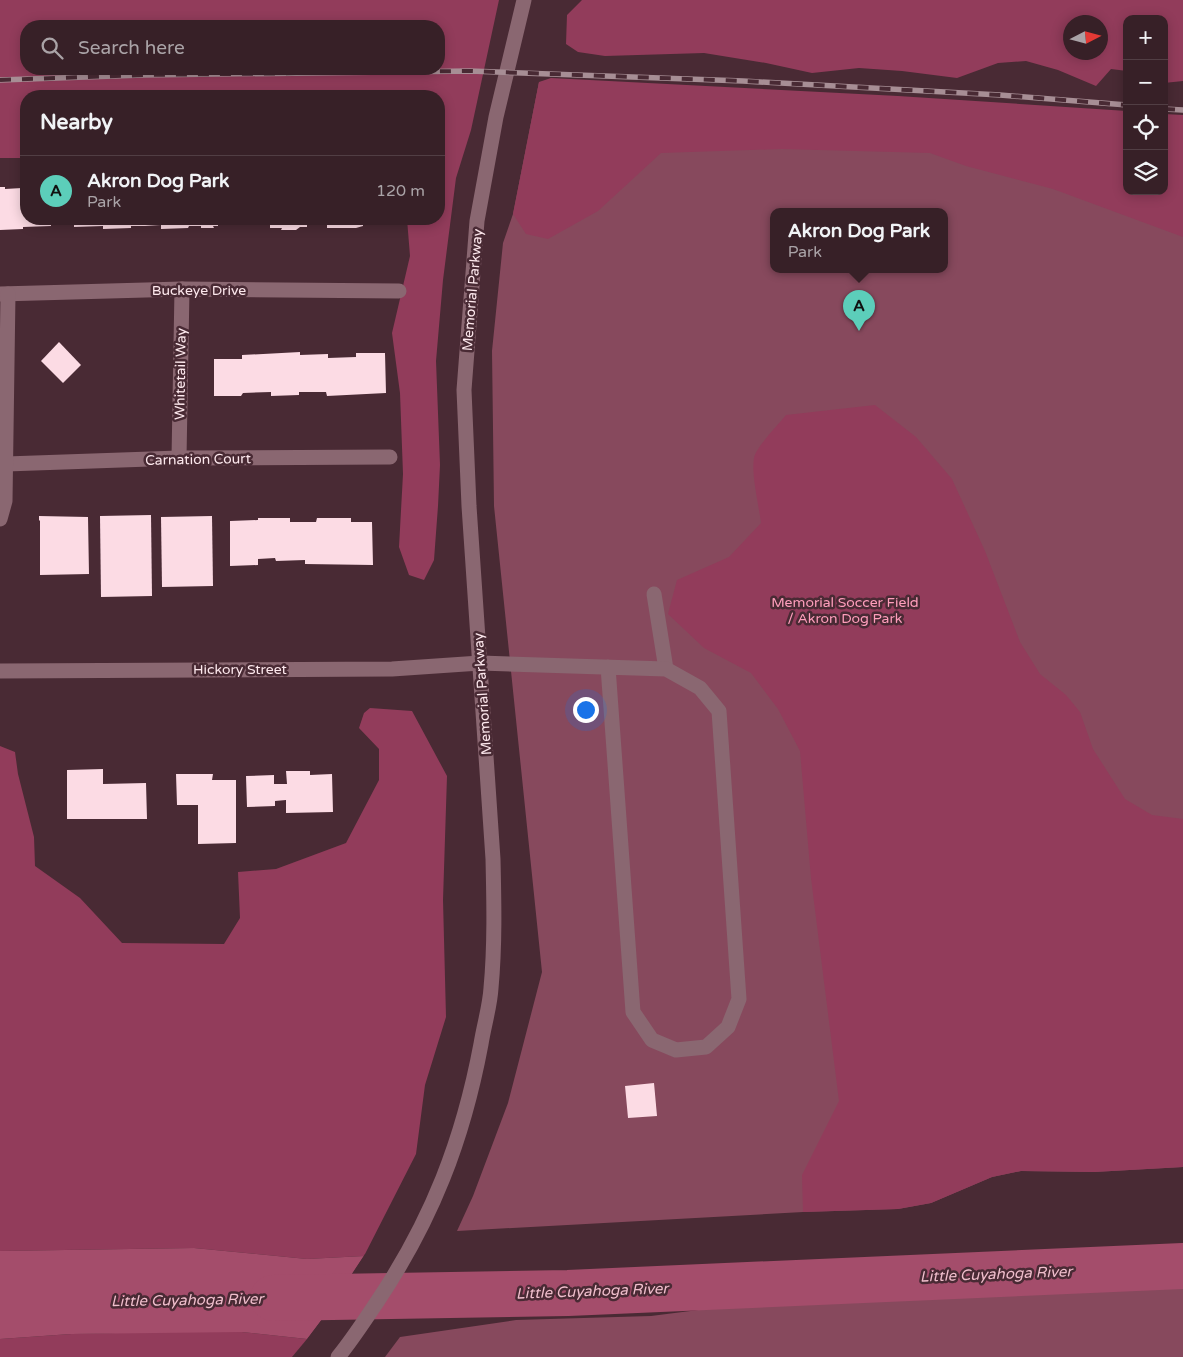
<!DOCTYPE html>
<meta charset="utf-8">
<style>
:root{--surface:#372027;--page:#422d33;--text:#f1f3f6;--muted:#aaa3a7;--line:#513e44;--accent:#5cceba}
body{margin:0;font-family:"Varela Round",sans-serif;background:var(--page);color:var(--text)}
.controls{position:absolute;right:15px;top:15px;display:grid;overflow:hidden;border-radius:10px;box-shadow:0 2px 12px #0003}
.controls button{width:45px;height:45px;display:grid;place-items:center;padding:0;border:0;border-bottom:1px solid var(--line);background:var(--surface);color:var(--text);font:25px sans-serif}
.compass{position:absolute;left:1063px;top:15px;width:45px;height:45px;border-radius:50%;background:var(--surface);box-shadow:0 2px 12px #0003;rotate:84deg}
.you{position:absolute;left:585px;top:709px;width:18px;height:18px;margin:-12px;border:4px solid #fff;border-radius:50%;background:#1a73e8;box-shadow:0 0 0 8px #1a73e833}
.badge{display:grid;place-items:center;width:32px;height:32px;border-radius:50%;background:var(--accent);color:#111;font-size:16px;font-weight:700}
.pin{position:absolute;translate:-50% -41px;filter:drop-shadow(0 1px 2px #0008)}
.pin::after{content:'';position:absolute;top:26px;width:18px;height:15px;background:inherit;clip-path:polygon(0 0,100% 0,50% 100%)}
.popup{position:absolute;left:770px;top:208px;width:178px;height:65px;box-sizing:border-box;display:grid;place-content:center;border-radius:10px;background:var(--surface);filter:drop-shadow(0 1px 4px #0005);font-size:16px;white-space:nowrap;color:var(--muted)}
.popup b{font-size:19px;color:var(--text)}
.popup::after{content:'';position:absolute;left:50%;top:100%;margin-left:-10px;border:10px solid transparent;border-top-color:var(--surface)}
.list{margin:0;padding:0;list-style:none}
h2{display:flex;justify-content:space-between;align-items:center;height:65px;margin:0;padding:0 20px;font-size:21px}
h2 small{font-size:16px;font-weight:400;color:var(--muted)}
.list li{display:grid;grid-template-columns:32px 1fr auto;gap:15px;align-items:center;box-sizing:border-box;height:70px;padding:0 20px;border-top:1px solid var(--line)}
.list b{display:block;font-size:19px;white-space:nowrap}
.list p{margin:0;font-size:16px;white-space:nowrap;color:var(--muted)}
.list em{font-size:16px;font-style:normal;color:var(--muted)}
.icon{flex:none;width:28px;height:28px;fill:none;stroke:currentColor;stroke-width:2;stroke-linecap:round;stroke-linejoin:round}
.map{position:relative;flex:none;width:1183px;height:1357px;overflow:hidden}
.search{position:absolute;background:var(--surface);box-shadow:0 2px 12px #0003;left:20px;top:20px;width:425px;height:55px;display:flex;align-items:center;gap:12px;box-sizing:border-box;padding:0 18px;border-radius:20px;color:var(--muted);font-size:19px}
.panel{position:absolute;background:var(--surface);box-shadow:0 2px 12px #0003;left:20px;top:90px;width:425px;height:135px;border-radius:20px}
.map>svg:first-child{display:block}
</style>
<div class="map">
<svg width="1183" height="1357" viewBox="0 0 1183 1357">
<rect width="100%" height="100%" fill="#492a34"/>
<!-- green -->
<g fill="#87495d" fill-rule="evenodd">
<path d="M539 82 1127 156V191H1164L1183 163V1167L1094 1172 1021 1171 992 1177 931 1203 898 1209 803 1212 457 1231 473 1196 508 1103 542 972 494 506 492 351 503 243 513 214ZM774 212H944V270H774Z"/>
<path d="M1183 1279V1357H385L400 1337 516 1320 651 1316 706 1309 806 1302 1102 1291 1149 1287Z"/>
</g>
<!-- forest -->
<g fill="#923c5b" fill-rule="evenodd">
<path d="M0 0H499L471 130 456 178 443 280 436 361 440 465 438 506 434 560 424 580 409 575 399 547 403 474 400 393 392 333 410 256 407 219H439V96H26V158H0ZM26 26H439V69H26Z"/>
<path d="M582 0H1183V81L1164 83V19H1127V71L1111 69 1096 86 1058 70 1026 61 998 63 957 78 902 71 859 68 812 73 766 63 704 53 605 56 578 52 566 44 567 15ZM1100 22V52H1070V22Z"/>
<path d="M551 78 898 96 1127 111V191H1164V114L1183 115V237L1053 189 966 166 930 153 782 149 661 153 598 211 548 239 526 234 513 214 539 82Z"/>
<path d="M875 405 916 437 952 479 985 551 1020 642 1040 674 1066 695 1080 712 1093 749 1125 799 1152 815 1183 819V1167L1094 1172 1021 1171 992 1177 931 1203 898 1209 803 1212 802 1175 839 1101 811 878 800 751 778 709 751 673 704 648 668 614 677 580 729 557 761 523C759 506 751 474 754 458 756 447 779 424 786 415Z"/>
<path d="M370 708 412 711 447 776 443 900 446 1017 425 1085 416 1154 364 1256 307 1259 194 1248 0 1251V746L15 752 18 774 34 837 35 866 80 898 122 943 224 944 240 918 238 872 276 869 346 843 379 780V749L359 728 364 713Z"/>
<path d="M162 1332H242L307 1339 292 1357H0V1339L71 1334Z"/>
</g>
<!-- water -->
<path fill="#a44d6b" d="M194 1248 307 1259 364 1256 323 1318 307 1339 242 1332 71 1334 0 1339V1251Z"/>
<!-- pier -->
<path fill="#492a34" d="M365 1254 366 1257 325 1320 309 1341H306L323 1318Z"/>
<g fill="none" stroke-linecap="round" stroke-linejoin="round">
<!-- river -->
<path stroke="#a44d6b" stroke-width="46" d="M273 1298 568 1293 1183 1266"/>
</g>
<!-- building -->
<g fill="#fcdbe4">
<path d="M22 184H26V219H51V226L23 227V229L0 230V187H5V189L22 188Z"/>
<path d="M74 219H218V226H213L214 228H201V226H189L188 228 161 229V225L145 226H131V228L103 229V226L74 227Z"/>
<path d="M241 219H384V223H363V226L356 228H327V225H307V227H300L296 230H281L282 228H270V225H241Z"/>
<path d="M59 342 81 365 63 383 41 361Z"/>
<path d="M300 352V355L328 354V358L356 357V353H385L386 393 327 396 326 392H299V395L271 396V392L243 393 241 396H214V359H242V355Z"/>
<path d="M151 515 152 596 101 597 100 516Z"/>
<path d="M39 516 88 517 89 574 40 575V520L39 521Z"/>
<path d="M212 516 213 586 162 587 161 517Z"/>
<path d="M258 518H290V522H316L317 518H351V522H372L373 565 305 564V560L276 561 275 558 258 559V565L230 566V521L258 520Z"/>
<path d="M103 769V784L146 783 147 819H67V770Z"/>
<path d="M286 771H310V775L332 774 333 812 286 813V800L275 801V806L247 807 246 776 274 775V784H287Z"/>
<path d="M176 774H213L212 780H236V843L198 844V805H177Z"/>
<path d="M654 1083 657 1116 628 1118 625 1086Z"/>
</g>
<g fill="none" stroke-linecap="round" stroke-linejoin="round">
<!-- lane -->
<g stroke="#8a6771" stroke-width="15">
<path d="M654 594 666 669"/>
<path d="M480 663 666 669 700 688 719 711 739 999 728 1027 706 1047 676 1050 652 1040 633 1012 608 667"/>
</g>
<!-- street -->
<g stroke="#8a6771" stroke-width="15">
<path d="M0 294 182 289 399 291"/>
<path d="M179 458 182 289"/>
<path d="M6 464 179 458 390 457"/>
<path d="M0 519 5 501 8 294"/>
<path d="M0 671 392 669 480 663"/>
</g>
<!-- secondary -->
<path stroke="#8a6771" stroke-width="15" d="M338 1357C352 1340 365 1320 377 1302 432 1220 463 1140 481 1044 484 1025 490 1006 491 988 495 945 494 902 493 859L469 506 464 390 477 221 496 117 524 0"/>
<!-- rail casing -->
<g stroke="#a78e95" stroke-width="5.5">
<g id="rail">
<path d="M0 80 143 75 470 71 743 81 1000 95 1127 105"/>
<path d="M1164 109 1183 110"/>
</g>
</g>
<!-- rail -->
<use href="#rail" stroke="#492a34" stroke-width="4" stroke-dasharray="11" stroke-linecap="butt"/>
</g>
<g text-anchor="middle" stroke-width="5" stroke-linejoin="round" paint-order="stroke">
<!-- street labels -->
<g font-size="14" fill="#fde8ed" stroke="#492a34">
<text x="199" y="295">Buckeye Drive</text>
<text transform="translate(472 290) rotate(-85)" y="5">Memorial Parkway</text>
<text transform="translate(180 374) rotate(-89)" y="5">Whitetail Way</text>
<text transform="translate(198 459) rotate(-1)" y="5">Carnation Court</text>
<text x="240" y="674">Hickory Street</text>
<text transform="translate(482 694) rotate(-94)" y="5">Memorial Parkway</text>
</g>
<!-- park labels -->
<g font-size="14" fill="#ff9ebc" stroke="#492a34">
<text x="845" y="607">Memorial Soccer Field<tspan x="845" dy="16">/ Akron Dog Park</tspan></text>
</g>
<!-- water labels -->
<g font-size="15" font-style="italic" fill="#f0becc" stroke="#492a34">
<text transform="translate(996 1274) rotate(-2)" y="5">Little Cuyahoga River</text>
<text transform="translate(592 1291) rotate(-2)" y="5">Little Cuyahoga River</text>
<text transform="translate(187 1300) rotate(-1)" y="5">Little Cuyahoga River</text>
</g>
</g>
</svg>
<div class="controls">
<button>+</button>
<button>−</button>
<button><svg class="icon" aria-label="locate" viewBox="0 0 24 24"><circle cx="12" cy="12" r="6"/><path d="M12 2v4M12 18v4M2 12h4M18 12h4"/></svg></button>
<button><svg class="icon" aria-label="layers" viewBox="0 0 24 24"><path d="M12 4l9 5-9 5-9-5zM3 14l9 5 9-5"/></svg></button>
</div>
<svg class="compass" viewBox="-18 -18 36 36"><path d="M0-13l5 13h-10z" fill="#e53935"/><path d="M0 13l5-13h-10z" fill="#aaa3a7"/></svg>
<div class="you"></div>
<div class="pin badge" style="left:859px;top:331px">A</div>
<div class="popup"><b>Akron Dog Park</b>Park</div>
<div class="search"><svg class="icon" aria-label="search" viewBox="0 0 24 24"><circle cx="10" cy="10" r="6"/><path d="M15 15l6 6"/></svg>Search here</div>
<section class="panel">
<h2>Nearby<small></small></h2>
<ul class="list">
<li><span class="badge">A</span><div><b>Akron Dog Park</b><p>Park</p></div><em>120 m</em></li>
</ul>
</section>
</div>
